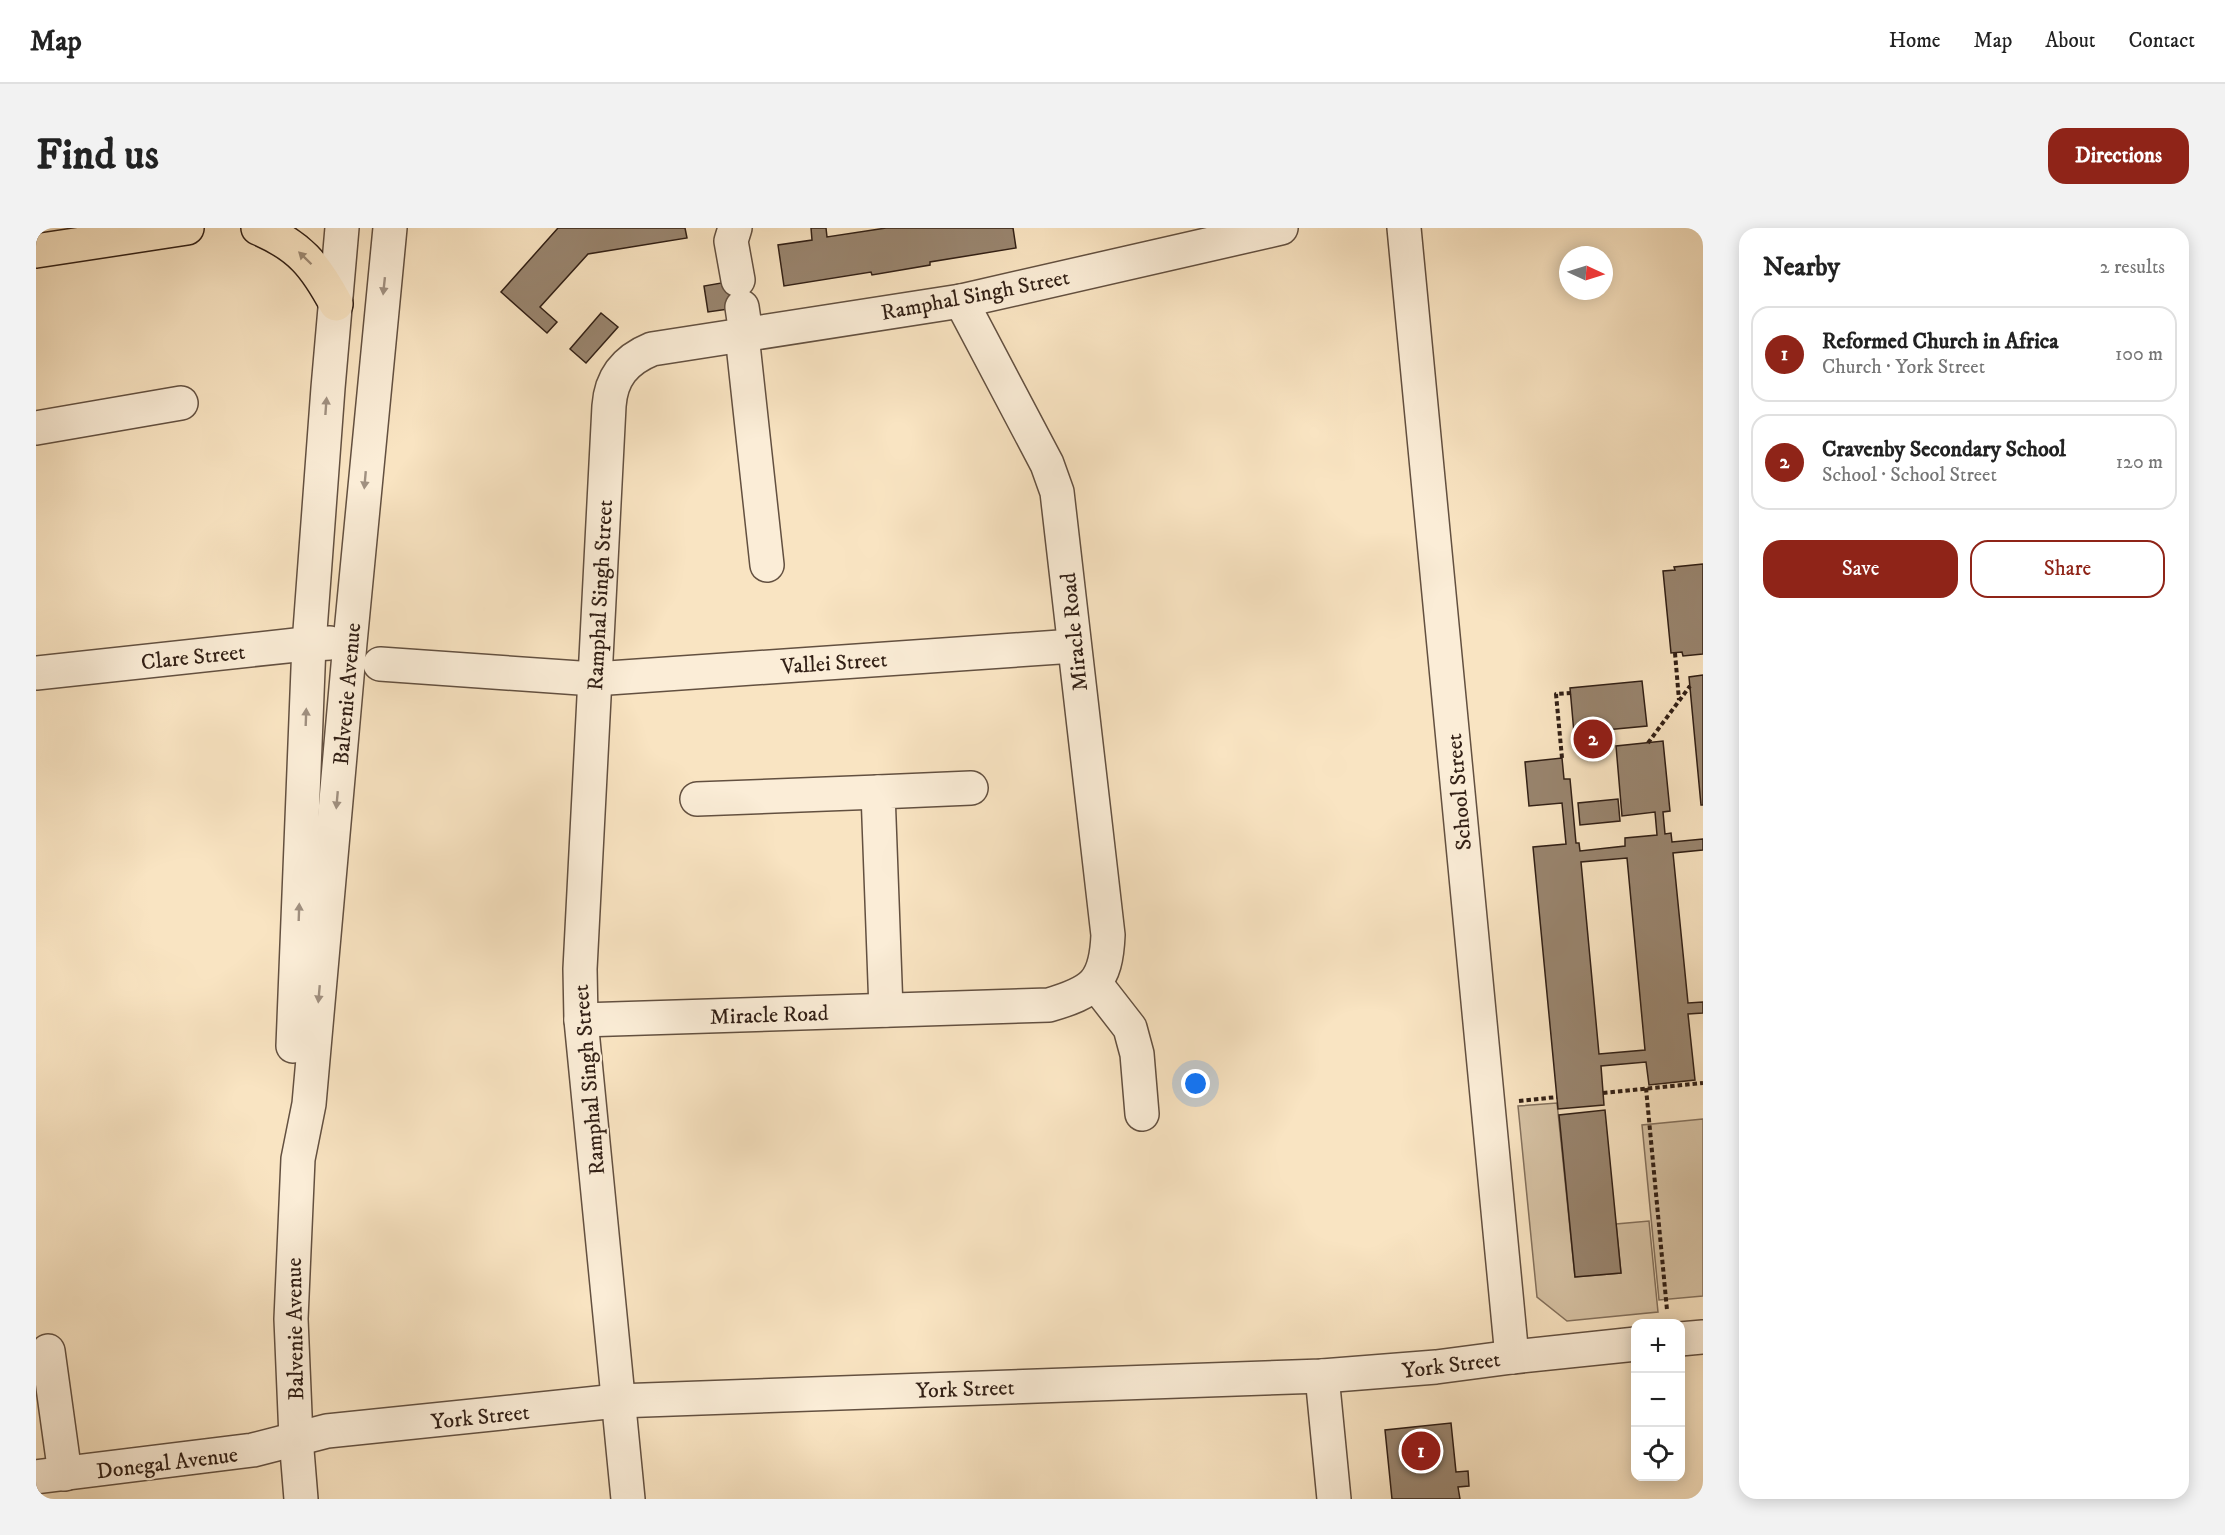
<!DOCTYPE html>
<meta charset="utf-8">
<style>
:root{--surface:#fff;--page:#f2f2f2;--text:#222;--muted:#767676;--line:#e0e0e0;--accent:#8f2418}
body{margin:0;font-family:"IM FELL DW Pica",serif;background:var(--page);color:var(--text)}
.controls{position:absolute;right:18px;bottom:18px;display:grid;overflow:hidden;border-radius:12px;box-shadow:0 3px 15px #0003}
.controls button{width:54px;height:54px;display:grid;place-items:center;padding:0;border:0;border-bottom:2px solid var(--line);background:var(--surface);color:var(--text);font:30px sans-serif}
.compass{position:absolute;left:1523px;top:18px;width:54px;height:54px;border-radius:50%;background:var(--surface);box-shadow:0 3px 15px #0003;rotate:94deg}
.you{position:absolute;left:1160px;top:856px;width:21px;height:21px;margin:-15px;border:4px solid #fff;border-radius:50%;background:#1a73e8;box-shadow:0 0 0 9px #1a73e833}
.badge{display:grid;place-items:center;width:39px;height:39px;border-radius:50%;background:var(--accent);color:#fff;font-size:20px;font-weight:700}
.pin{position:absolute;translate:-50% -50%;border:3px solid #fff;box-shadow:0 2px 6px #0006}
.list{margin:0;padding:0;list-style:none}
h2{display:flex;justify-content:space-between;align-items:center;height:78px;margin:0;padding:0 24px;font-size:26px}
h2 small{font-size:20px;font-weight:400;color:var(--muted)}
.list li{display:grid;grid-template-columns:39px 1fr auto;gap:18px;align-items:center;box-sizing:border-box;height:96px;margin:0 12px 12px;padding:0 12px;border:2px solid var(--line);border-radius:18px}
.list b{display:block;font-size:22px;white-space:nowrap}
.list p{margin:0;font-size:20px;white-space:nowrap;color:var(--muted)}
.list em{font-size:20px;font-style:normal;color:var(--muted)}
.actions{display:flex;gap:12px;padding:18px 24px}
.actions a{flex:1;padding:14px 0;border:2px solid var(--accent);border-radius:18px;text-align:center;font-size:21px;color:var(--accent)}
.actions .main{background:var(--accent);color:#fff}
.icon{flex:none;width:33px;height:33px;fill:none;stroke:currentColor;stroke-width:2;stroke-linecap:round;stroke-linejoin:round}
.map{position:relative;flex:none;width:1667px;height:1271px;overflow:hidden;border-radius:18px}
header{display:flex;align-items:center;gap:36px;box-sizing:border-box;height:84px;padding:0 30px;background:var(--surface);border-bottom:2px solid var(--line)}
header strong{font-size:28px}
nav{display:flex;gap:33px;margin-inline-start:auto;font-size:21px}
.intro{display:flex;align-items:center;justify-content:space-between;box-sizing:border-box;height:144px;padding:0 36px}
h1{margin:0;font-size:42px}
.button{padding:15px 27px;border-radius:18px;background:var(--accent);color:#fff;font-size:21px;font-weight:700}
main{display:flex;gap:36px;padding:0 36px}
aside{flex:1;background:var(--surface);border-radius:18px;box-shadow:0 3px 15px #0003}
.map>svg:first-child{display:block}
</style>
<header>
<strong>Map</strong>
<nav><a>Home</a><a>Map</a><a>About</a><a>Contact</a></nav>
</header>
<div class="intro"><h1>Find us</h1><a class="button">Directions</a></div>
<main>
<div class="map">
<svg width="1667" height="1271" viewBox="0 0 1667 1271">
<rect width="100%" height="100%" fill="#f9e4c2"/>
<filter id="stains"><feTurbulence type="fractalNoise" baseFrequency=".00333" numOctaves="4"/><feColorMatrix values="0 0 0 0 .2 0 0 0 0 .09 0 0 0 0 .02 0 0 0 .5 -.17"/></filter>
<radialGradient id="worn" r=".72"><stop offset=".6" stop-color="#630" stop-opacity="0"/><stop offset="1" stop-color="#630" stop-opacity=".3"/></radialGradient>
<!-- green -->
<g fill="#d7c3a5" stroke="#84715d" stroke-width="1.5">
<path d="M1521 875 1539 1049 1585 1045 1580 996 1613 993 1622 1084 1531 1093 1501 1069 1482 878Z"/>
<path d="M1667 891V1068L1623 1072 1606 897Z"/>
</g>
<!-- building -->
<g fill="#99856f" stroke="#311f15" stroke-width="1.5" fill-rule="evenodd">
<path d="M522 0H649L651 10 552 26 504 79 521 94 511 105 465 64Z"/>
<path d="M775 0H790L791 9 850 0H977L980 20 894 34V37L836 47 835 44 748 58 742 17 776 12Z"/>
<path d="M702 52 706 79 672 84 668 58Z"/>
<path d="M565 85 582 99 550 135 534 121Z"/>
<path d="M1667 336V426L1647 428 1646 424 1635 425 1627 343 1639 342 1638 339Z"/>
<path d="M1667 447V577H1665L1653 449Z"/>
<path d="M1606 453 1611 498 1538 505 1534 460Z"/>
<path d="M1627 513 1634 583 1627 584 1629 606 1635 605 1636 614 1667 611V622L1637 625 1652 775 1667 774V785L1652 786 1659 852 1613 857 1610 834 1565 838 1568 877 1522 881 1497 619 1530 616 1526 575 1493 578 1489 534 1526 530 1528 551H1534L1540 615H1543L1544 623 1589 618V610L1621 607 1619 584 1586 588 1580 518ZM1591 630 1609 822 1563 826 1545 634Z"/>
<path d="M1582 571 1584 593 1544 597 1542 575Z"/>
<path d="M1569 882 1585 1045 1539 1049 1523 887Z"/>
<path d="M1415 1195 1420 1244 1432 1243 1433 1258 1422 1259 1424 1271H1356L1349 1202Z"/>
</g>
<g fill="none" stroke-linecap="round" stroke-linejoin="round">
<!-- minor casing -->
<g stroke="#635040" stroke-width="36">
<g id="minor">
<path d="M699 0 695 13 702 52"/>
<path d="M1368 0 1476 1129"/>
<path d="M706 79 710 106"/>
<path d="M706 107 731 337"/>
<path d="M0 200 145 175"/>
<path d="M344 436 558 451 1038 418"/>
<path d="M0 445 260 417 294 415"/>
<path d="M661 571 842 564"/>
<path d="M1059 755 1094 800 1101 826 1106 886"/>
<path d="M850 782 842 564 935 560"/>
<path d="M545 792 1013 777C1057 764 1070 755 1072 707L1021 264 1011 236 925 73"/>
<path d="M257 818 273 416 292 160 306 0"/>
<path d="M1644 1111 1667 1109"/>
<path d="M12 1123 29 1246"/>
<path d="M1286 1148 1298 1271"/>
<path d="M0 1249 217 1222 291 1203 581 1173 1286 1148 1400 1139 1476 1129 1600 1116"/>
<path d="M265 1271 260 1210 255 1091 262 931 273 876 314 415 354 0"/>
<path d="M592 1271 545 792 544 741 573 178C575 149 589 132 616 121L925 73 1245 0"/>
</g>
</g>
<!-- major casing -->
<g stroke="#311f15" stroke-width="36">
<g id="major">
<path d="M222 0C264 18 279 37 300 76"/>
<path d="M0 23 151 0"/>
</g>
</g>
<!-- path -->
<g stroke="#311f15" stroke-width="4" stroke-dasharray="4.5 3" stroke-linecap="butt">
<path d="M1639 425 1643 472"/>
<path d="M1612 515 1654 458"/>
<path d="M1526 530 1520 466 1535 465"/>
<path d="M1610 860 1631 1082"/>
<path d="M1567 865 1667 855"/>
<path d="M1483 873 1521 869"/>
</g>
<!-- minor -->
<use href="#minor" stroke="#fbedd7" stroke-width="33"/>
<!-- major -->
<use href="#major" stroke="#f9e4c2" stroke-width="33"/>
</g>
<!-- one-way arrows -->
<defs><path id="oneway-solid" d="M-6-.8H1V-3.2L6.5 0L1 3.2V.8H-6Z" transform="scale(1.5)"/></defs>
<use fill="#9f8b74" href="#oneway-solid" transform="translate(269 30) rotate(-136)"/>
<g fill="#a09080">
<use href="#oneway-solid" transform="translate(348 58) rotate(96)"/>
<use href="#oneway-solid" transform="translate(290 178) rotate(-86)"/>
<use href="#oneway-solid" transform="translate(329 252) rotate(95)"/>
<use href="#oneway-solid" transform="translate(270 489) rotate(-88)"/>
<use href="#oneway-solid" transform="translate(301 572) rotate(95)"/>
<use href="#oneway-solid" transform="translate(263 684) rotate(-88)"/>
<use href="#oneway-solid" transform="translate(283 766) rotate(95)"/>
</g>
<g text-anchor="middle" stroke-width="4.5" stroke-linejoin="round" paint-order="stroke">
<!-- street labels -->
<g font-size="22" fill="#311f15" stroke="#fbedd7">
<text transform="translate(939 66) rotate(-11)" y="8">Ramphal Singh Street</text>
<text transform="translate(563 367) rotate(-87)" y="8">Ramphal Singh Street</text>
<text transform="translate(1037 404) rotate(-96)" y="8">Miracle Road</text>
<text transform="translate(157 428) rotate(-6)" y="8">Clare Street</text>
<text transform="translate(798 434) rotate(-4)" y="8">Vallei Street</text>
<text transform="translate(310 466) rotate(-85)" y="8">Balvenie Avenue</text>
<text transform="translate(1422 564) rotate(-95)" y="8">School Street</text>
<text transform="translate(733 786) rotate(-2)" y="8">Miracle Road</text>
<text transform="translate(552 852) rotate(-95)" y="8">Ramphal Singh Street</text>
<text transform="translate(258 1101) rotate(-91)" y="8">Balvenie Avenue</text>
<text transform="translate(1415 1136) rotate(-7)" y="8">York Street</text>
<text transform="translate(929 1160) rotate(-2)" y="8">York Street</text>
<text transform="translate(444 1188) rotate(-6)" y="8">York Street</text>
<text transform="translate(131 1234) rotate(-7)" y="8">Donegal Avenue</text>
</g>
</g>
<rect width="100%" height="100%" filter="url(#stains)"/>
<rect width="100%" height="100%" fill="url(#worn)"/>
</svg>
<div class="controls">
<button>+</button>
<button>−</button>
<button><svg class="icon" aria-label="locate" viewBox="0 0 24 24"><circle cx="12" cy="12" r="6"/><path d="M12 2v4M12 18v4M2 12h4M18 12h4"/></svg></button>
</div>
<svg class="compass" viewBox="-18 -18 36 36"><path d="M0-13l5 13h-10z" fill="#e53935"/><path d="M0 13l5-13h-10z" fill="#767676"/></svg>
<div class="you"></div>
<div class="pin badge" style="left:1385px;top:1223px">1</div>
<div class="pin badge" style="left:1557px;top:511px">2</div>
</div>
<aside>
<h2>Nearby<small>2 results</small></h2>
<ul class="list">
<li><span class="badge">1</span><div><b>Reformed Church in Africa</b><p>Church · York Street</p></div><em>100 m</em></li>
<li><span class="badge">2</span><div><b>Cravenby Secondary School</b><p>School · School Street</p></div><em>120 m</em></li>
</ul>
<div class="actions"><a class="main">Save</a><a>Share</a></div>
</aside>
</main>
